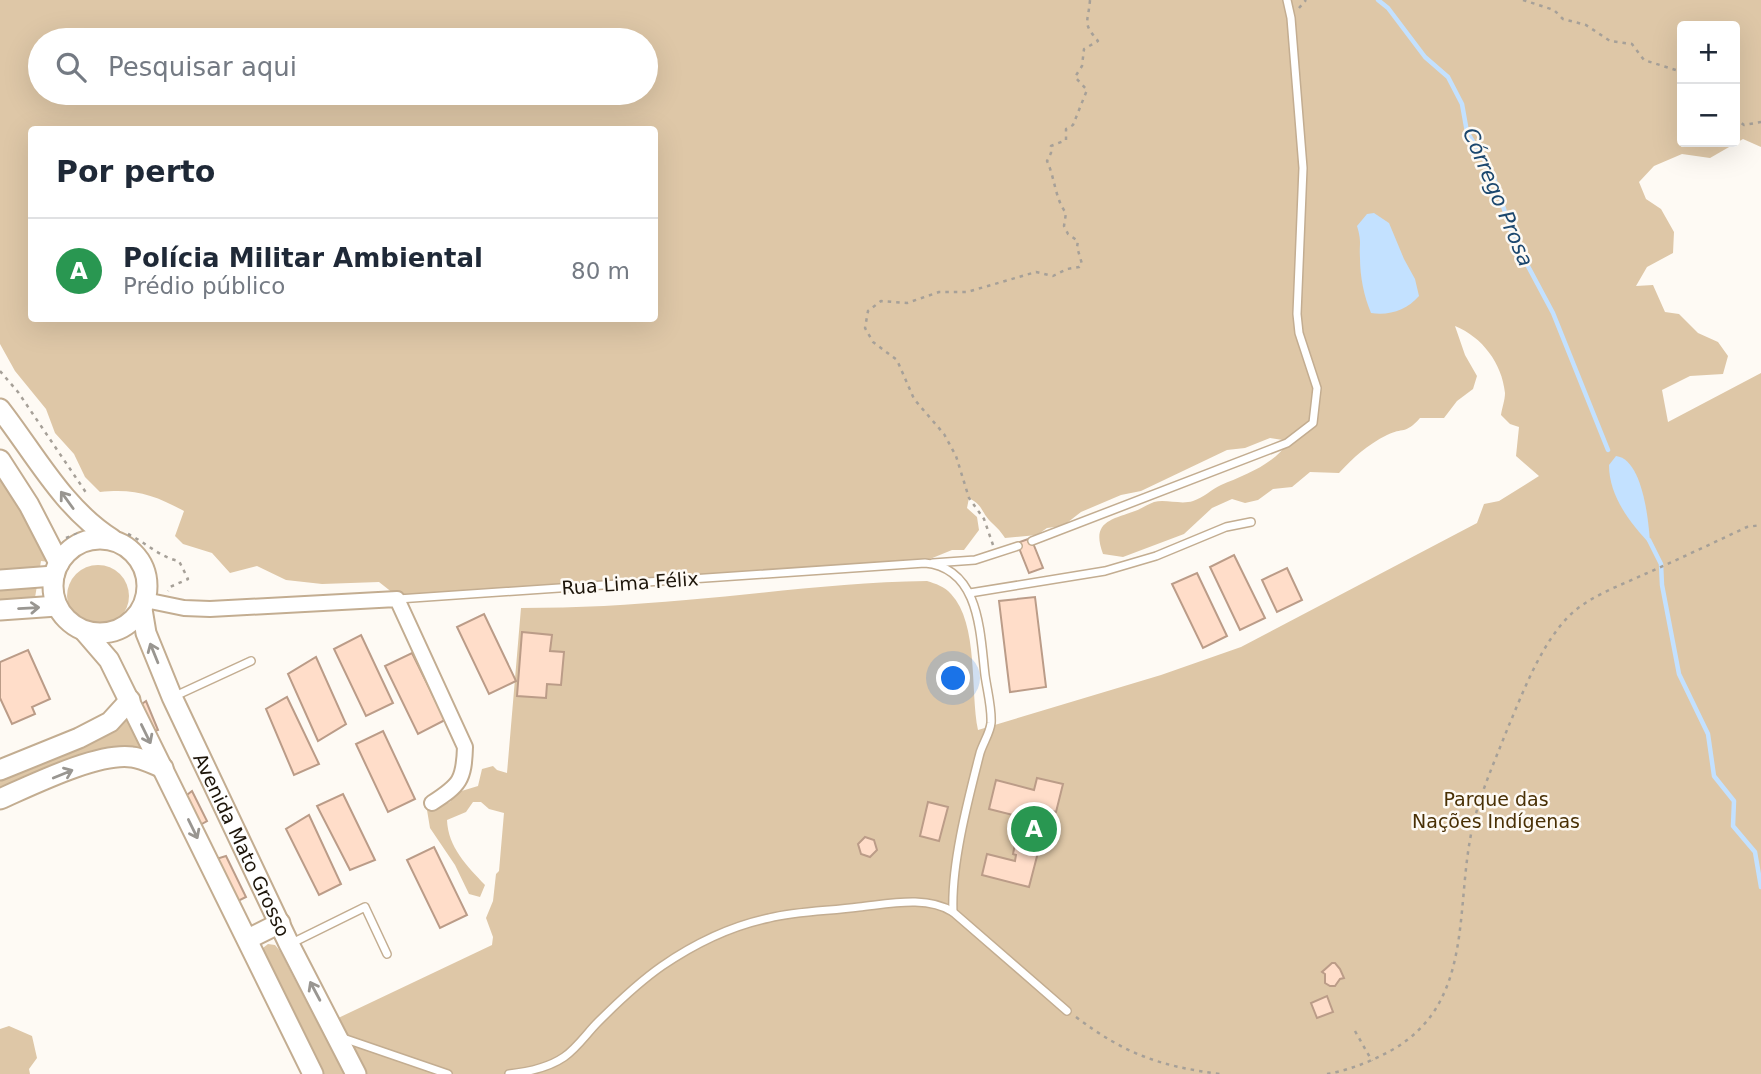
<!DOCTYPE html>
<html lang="pt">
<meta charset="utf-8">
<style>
:root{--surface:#fff;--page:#f2f2f3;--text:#1f2937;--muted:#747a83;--line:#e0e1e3;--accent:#299751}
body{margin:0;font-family:"DejaVu Sans",sans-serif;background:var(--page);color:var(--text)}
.controls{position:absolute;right:21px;top:21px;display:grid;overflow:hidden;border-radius:7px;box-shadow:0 7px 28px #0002}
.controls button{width:63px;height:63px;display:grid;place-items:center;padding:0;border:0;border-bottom:2px solid var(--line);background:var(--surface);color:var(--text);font:35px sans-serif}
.you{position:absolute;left:954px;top:679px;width:24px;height:24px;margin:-18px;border:5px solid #fff;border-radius:50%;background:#1a73e8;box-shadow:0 0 0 10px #1a73e833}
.badge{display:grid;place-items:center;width:46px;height:46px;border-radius:50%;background:var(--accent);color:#fff;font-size:23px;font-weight:700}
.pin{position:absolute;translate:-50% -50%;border:4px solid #fff;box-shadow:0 2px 7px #0006}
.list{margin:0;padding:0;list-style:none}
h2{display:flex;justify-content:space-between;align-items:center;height:91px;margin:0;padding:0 28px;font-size:30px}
h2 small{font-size:23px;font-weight:400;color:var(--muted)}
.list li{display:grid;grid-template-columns:46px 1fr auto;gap:21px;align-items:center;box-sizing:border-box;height:105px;padding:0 28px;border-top:2px solid var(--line)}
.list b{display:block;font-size:26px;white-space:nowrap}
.list p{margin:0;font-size:23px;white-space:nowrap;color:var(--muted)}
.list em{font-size:23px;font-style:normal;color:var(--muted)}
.icon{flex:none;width:38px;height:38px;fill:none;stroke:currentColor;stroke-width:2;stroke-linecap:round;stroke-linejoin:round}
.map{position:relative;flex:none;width:1761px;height:1074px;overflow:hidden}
.search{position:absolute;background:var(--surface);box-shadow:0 7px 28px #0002;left:28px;top:28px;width:630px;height:77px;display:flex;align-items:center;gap:18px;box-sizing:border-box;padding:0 24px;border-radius:38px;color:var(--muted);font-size:26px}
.panel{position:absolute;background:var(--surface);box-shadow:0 7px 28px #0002;left:28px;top:126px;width:630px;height:196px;border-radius:7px}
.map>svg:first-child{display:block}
</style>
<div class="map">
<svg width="1761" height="1074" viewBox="0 0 1761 1074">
<rect width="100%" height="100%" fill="#fefaf4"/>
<!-- green -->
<g fill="#dec7a7" fill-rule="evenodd">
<path d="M0 0H1761V147L1743 139 1710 158 1682 154 1654 166 1639 182 1646 199 1661 209 1674 232 1673 253 1647 267 1636 286 1653 285 1665 312 1679 314 1698 333 1718 342 1728 356 1723 374 1690 376 1662 390 1668 422 1761 373V1074H359L334 1020 492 945 493 937 486 918 493 901 496 874 499 871 504 813 489 809 481 802H473L466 812 447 820C448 847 467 866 485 885L480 897 469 894 455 865 430 828 427 810 450 802 455 793 478 786 482 769 493 766 497 770 507 773 521 608C577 608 631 605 686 600 767 593 846 582 927 581 936 584 944 586 951 594 979 624 970 691 978 730L1161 675 1241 647 1477 523 1484 504 1499 501 1539 476 1516 456 1519 427 1510 424 1501 415C1502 408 1505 400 1505 393 1502 363 1482 337 1455 326L1465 355 1477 376 1473 389 1457 401 1444 418H1420C1405 435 1403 427 1387 435 1367 445 1354 457 1339 473L1310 472 1292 487 1273 489 1258 500 1245 503 1232 499 1212 508 1184 534 1123 557 1103 554C1091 522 1110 520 1135 511 1141 509 1148 504 1154 502 1166 499 1181 505 1193 501 1203 498 1212 489 1221 485 1245 475 1275 464 1289 441L1270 438 1245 448 1227 450 1141 491 1121 495 1081 512 1063 526 1047 528 1037 535 1005 538C1000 530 995 526 989 520 980 509 983 506 969 498L967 508 977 517 979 530 964 550H952L925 561 398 597 379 582 322 584 286 580 257 566 230 573 212 553 183 544 175 536 184 511C155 495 134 488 100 492L85 477 74 454 55 433 46 409 15 371 0 344ZM1682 26H1735V142H1682ZM40 40H646V93H40ZM32 130H654V318H32Z"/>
<path d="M0 460 59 563 41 561 33 610 0 615Z"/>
<circle cx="98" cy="596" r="31"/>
<path d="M127 709 149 752 0 792V778L83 748 113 732Z"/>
<path d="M268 944 275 945 280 951 344 1074H318L261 956 263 948Z"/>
<path d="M9 1026 32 1036 37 1058 29 1069 30 1074H0V1029Z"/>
</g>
<!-- water -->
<g fill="#c3e1ff">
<path d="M1374 213 1389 223 1404 259 1415 279 1419 296C1407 310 1389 316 1371 313 1364 296 1360 277 1360 258 1359 242 1362 243 1357 226L1367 214Z"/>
<path d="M1616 456C1643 459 1649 523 1650 544 1630 523 1609 496 1609 465Z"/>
</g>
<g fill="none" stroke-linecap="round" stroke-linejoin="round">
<!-- stream -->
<g stroke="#c3e1ff" stroke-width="4.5">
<path d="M1378 0 1388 8 1425 57 1448 77 1462 104 1467 132 1492 172 1514 240 1553 313 1608 450"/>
<path d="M1649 540 1661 564 1662 585 1679 674 1708 734 1714 776 1734 801 1733 826 1755 852 1761 887"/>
</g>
</g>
<!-- building -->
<g fill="#ffddc9" stroke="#bb9c88" stroke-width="2">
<path d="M1031 538 1043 568 1029 573 1017 543Z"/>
<path d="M1234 555 1265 618 1240 630 1210 567Z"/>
<path d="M1287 568 1302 600 1277 612 1262 580Z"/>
<path d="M1197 573 1227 636 1203 648 1172 584Z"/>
<path d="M1035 597 1046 687 1010 692 999 601Z"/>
<path d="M484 614 516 681 489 694 457 627Z"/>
<path d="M522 632 552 635 550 651 564 652 561 685 547 684 546 698 517 696Z"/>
<path d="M361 635 393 703 366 716 334 649Z"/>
<path d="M28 650 50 699 32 707 35 714 12 724 0 698V662Z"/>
<path d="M412 653 445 720 418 734 385 666Z"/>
<path d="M316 657 346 724 318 741 288 674Z"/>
<path d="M287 697 319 764 294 775 266 709Z"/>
<path d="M146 701 158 730 150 733 139 706Z"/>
<path d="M383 731 415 799 388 812 356 744Z"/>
<path d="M1037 778 1063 784 1056 812 1049 810 1029 887 982 875 987 854 1015 861 1016 855 1013 854 1016 839 1020 840 1025 818 989 809 996 780 1034 790Z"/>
<path d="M192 791 207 821 200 825 183 798Z"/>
<path d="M343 794 375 860 350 870 317 806Z"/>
<path d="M928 802 948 807 939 841 920 836Z"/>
<path d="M309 815 341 884 319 895 286 829Z"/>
<path d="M865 837 874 840 877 850 870 857 861 854 858 844Z"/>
<path d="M434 847 467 915 440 928 407 860Z"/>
<path d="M226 856 246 897 238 901 216 859Z"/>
<path d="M1332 963H1335L1340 969 1344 978 1340 979 1335 986H1330L1325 983V974L1322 972Z"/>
<path d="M1327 996 1333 1012 1317 1018 1311 1003Z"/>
</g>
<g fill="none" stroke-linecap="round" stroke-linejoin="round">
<!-- lane casing -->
<g stroke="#c3ad91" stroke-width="10">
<g id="lane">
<path d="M1032 541 1287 443 1313 423 1317 388 1299 333 1297 314 1303 168 1291 18 1287 0"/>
<path d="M933 563 975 560 1018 546"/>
<path d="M970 593 1105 571 1156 556 1226 527 1251 522"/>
<path d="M398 599 925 563C980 568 980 633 985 675 987 690 992 708 991 723 990 733 983 743 980 753 968 800 951 864 953 912L1067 1011"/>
<path d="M173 697 251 661"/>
<path d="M290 944 365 907 387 954"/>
<path d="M343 1038 448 1074"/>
<path d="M509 1074C528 1072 548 1068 564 1057 577 1048 587 1033 598 1022 618 1002 639 982 662 966 694 944 731 926 769 918 798 911 829 911 859 907 888 904 927 895 953 912"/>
</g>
</g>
<!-- street casing -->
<g stroke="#c3ad91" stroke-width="18">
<path id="street" d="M145 600 184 608 210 609 397 599 465 747C464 780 460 785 432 803"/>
</g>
<!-- secondary casing -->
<g stroke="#c3ad91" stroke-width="23">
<g id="secondary">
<path d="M0 409C35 454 63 508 112 539"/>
<path d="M0 460 29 505 59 563"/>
<circle cx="100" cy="586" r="47"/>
<path d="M0 580 54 576"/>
<path id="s1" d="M142 609 146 633 172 697 289 944 356 1074"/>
<path d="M0 610 57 606"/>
<path d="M84 631 109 660 313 1074"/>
<path d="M0 770 79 738 110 722 130 700"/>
<path d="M0 799C32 785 98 752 132 757 142 758 153 764 163 768"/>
<path d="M248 939 280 923"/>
</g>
</g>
<!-- path -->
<g stroke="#a6a098" stroke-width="2.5" stroke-dasharray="3.5 5" stroke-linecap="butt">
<path d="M1523 0 1554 10 1563 19 1586 25 1610 41 1632 44 1644 60 1682 72"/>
<path d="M1299 8 1306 0"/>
<path d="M1735 118 1744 125 1761 122"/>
<path d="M0 371 18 392 87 494"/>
<path d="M128 534C145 542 161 558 179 561L188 579 170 587 168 591"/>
<path d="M66 538 79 533"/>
<path d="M993 545 984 519 969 498 956 456 944 434 914 399 897 360 873 342 865 328 868 311 881 301 907 303 939 292H967L1036 272 1053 276 1067 269 1079 267 1082 264 1077 247 1078 241 1068 234 1064 226 1066 213C1055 199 1055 178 1047 161L1051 153V146L1066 140V129L1073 125 1087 90 1075 77 1082 66 1084 49 1098 41C1082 22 1088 24 1090 0"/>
<path d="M1076 1017C1125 1054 1159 1066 1220 1074"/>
<path d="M1355 1031 1372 1061"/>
<path d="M1327 1074C1350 1070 1372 1061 1392 1050 1476 1002 1454 906 1473 825 1481 791 1496 758 1509 725 1524 690 1540 647 1567 618 1587 597 1619 586 1645 574 1679 559 1713 543 1747 527L1761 525"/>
</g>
<!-- lane -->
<use href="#lane" stroke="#fff" stroke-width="7"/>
<!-- street -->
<use href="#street" stroke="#fff" stroke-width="14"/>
<!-- secondary -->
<use href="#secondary" stroke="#fff" stroke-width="19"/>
</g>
<!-- one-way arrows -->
<defs><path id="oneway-shaft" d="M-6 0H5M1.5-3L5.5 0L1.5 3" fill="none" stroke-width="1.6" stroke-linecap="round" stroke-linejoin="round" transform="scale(1.75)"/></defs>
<g stroke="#999691">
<use href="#oneway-shaft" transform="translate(67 500) rotate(-126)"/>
<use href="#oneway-shaft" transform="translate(29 608) rotate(-3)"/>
<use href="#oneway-shaft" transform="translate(154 653) rotate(-112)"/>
<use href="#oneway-shaft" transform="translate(146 734) rotate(64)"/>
<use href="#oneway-shaft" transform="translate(63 774) rotate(-22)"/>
<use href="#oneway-shaft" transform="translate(193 829) rotate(64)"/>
<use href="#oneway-shaft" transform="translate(315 991) rotate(-118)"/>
</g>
<g text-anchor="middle" stroke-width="5" stroke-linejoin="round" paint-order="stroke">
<!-- street labels -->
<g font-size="19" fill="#1d150a" stroke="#fefaf4">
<text transform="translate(630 583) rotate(-4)" y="7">Rua Lima Félix</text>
<text dy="7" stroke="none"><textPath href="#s1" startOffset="257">Avenida Mato Grosso</textPath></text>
</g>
<!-- park labels -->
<g font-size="19" fill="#493005" stroke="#fefaf4">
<text x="1496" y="806">Parque das<tspan x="1496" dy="22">Nações Indígenas</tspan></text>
</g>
<!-- water labels -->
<g font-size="21" font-style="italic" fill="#1b476e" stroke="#fefaf4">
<text transform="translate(1498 197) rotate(67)" y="7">Córrego Prosa</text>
</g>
</g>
</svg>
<div class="controls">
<button>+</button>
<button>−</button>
</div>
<div class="you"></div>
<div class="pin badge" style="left:1034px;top:829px">A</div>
<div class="search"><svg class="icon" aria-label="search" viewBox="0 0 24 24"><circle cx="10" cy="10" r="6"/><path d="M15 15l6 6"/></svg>Pesquisar aqui</div>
<section class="panel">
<h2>Por perto<small></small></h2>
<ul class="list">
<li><span class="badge">A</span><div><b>Polícia Militar Ambiental</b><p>Prédio público</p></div><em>80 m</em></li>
</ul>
</section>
</div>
